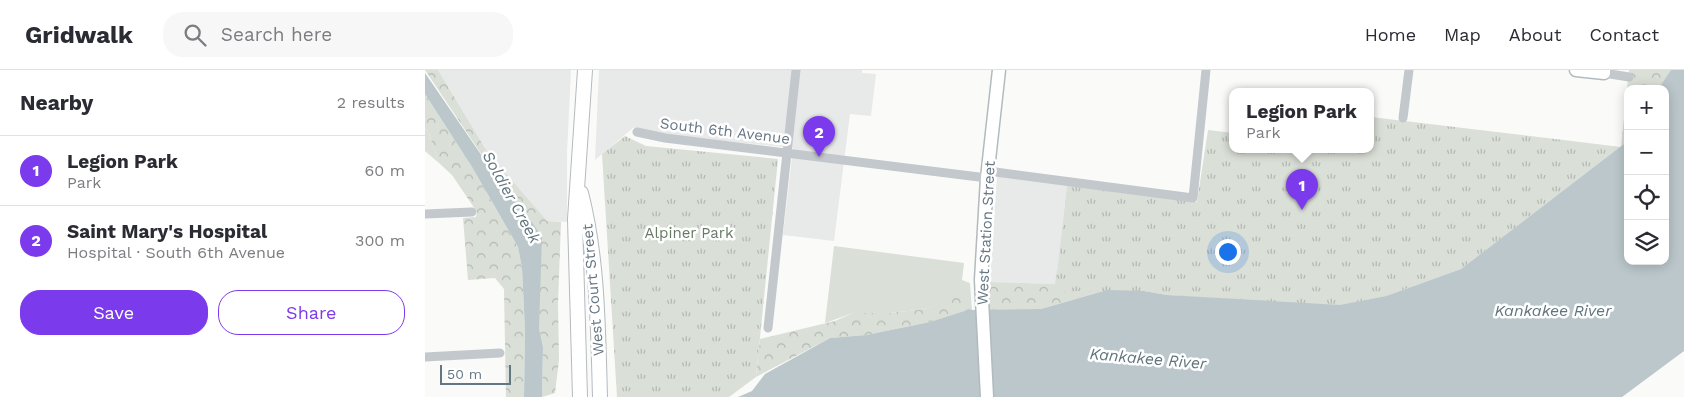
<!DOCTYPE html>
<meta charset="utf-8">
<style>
:root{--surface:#fff;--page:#f7f7f7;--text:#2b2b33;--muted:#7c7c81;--line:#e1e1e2;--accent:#7c3aed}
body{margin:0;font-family:"Work Sans",sans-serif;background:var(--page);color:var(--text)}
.controls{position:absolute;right:15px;top:15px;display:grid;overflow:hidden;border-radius:10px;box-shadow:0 2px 12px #0003}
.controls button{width:45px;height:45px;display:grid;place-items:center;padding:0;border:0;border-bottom:1px solid var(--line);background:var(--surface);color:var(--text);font:25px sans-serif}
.scale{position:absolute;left:15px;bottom:12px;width:71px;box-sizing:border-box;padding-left:5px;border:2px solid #657683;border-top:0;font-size:14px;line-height:18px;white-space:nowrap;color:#657683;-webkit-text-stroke:4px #fff;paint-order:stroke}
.you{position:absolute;left:802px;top:181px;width:18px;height:18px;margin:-12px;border:4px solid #fff;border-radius:50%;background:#1a73e8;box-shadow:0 0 0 8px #1a73e833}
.badge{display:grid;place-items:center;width:32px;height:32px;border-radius:50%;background:var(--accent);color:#fff;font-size:16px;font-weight:700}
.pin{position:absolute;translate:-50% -41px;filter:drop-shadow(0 1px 2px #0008)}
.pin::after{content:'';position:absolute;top:26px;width:18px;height:15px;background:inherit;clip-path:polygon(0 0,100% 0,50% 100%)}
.popup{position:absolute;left:804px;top:18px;width:145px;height:65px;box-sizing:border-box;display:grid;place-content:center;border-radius:10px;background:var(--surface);filter:drop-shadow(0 1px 4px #0005);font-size:16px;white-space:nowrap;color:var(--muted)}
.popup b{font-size:19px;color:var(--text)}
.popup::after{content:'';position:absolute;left:50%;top:100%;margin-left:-10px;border:10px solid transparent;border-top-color:var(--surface)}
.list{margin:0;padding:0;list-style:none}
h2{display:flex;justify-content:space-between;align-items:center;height:65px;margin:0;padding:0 20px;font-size:21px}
h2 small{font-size:16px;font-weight:400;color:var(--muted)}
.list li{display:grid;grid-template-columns:32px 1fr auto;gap:15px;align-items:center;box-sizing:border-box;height:70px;padding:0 20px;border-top:1px solid var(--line)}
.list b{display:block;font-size:19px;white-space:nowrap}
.list p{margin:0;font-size:16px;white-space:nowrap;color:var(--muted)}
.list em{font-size:16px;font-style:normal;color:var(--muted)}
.actions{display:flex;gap:10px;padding:15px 20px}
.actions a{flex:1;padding:11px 0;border:1px solid var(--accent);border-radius:20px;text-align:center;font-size:18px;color:var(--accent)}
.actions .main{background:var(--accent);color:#fff}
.icon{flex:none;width:28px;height:28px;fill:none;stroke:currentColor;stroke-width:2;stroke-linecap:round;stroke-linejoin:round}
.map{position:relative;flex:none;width:1259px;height:327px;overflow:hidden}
header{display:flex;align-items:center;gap:30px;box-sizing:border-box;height:70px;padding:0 25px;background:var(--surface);border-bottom:1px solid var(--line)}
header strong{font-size:24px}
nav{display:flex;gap:28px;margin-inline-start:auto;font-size:18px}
.search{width:350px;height:45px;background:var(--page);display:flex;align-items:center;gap:12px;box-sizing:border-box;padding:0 18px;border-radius:20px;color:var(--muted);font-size:19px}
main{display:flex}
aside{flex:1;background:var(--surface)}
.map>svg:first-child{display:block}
</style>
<header>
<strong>Gridwalk</strong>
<div class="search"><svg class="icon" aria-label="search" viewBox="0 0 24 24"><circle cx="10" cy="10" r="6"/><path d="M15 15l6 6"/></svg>Search here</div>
<nav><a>Home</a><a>Map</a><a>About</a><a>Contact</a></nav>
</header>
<main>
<aside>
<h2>Nearby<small>2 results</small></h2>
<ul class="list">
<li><span class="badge">1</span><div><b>Legion Park</b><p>Park</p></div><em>60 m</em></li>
<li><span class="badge">2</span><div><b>Saint Mary's Hospital</b><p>Hospital · South 6th Avenue</p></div><em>300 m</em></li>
</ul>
<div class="actions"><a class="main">Save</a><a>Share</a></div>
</aside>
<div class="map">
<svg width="1259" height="327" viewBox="0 0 1259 327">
<defs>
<pattern id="forest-crowns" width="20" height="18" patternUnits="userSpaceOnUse" patternTransform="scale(1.25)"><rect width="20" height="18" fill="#dadfd7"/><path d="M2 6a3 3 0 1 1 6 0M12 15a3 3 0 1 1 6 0" fill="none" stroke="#b4b9b4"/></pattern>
<pattern id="park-tufts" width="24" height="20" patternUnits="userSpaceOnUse" patternTransform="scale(1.25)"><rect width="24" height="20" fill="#dadfd7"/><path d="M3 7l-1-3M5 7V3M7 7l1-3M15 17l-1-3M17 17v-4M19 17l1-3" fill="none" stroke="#b4b9b4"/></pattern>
</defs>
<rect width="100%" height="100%" fill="#fafaf8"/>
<!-- built -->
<g fill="#e8e9e9">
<path d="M13 0H146L142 83V152L122 151 97 125 63 83Z"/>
<path d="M174 0H437V3L451 4 446 46 425 44 409 171 358 165 368 78 230 64 208 58 170 90Z"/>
<path d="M572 106 642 115 631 214 565 212Z"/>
</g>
<!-- grass -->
<g fill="#dadfd7">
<path d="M0 58 4 64 14 93 0 81Z"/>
<path d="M409 176 539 193 537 210 545 213 546 227H532L500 239 464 243H428L400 253Z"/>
</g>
<!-- forest -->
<g fill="url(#forest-crowns)">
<path d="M0 0H13L63 83 122 151 136 152 133 233 134 290 130 323 117 327 118 277 114 258V231L99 141 81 121Z"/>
<path d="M1204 0H1246L1233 19H1203V71L1196 77Z"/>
<path d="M0 24 47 97 93 177 97 198 100 261 99 327H81L79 219 70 208 43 210 38 148 51 147 52 142 27 105 14 93 4 64 0 58Z"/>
<path d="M632 200 712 221 682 220 616 239 563 240 565 212 630 214Z"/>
<path d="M532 226 546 227 547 240 505 252 441 265 405 268 331 307 335 269 410 251 428 243H464L500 239Z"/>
</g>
<!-- park -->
<g fill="url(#park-tufts)">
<path d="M946 47 1196 77 1036 199 961 226 908 237 742 225 719 221H630L642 115 772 132 783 60 808 63V79H946Z"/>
<path d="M200 66 221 76 353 89 331 307 304 327H192L177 84Z"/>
</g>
<!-- water -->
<g fill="#bbc7cb">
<path d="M1246 0H1259V281L1197 327H313L327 321 340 304 405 268 441 265 505 252 543 240 616 239 682 220 719 221 742 225 915 235 961 226 1036 199 1203 71V191H1240V19H1233Z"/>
<path d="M0 3 81 121 99 141 117 167 114 258 118 277 117 327H99L100 261 97 198 93 177 47 97 0 24Z"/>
</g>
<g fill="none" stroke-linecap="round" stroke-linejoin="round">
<!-- secondary casing -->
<g stroke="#b3babf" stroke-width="15">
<g id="secondary">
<path d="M1151 0 1179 3V0"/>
<path d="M562 327 556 210 562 108 574 0"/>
</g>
</g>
<!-- primary casing -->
<g stroke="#b5babe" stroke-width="16">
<g id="primary">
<path d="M156 123C173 189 173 259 175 327"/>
<path d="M155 327 150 149 160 0"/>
</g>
</g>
<!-- street -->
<g stroke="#c3c8cc" stroke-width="9">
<path d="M1179 3 1204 7"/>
<path d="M978 48 984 0"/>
<path d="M212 62 240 68 562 108"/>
<path d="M563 101 768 128 781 0"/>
<path d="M0 144 47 142"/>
<path d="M343 258 371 0"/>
<path d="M0 287 75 283"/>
</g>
<!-- secondary -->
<use href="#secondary" stroke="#fff" stroke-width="12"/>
<!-- primary -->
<use href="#primary" stroke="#fff" stroke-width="14"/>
</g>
<g text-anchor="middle" stroke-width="5" stroke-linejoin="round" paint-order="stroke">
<!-- street labels -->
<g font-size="15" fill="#657683" stroke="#fff">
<text transform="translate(300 61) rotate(7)" y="5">South 6th Avenue</text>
<text transform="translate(561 163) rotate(-87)" y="5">West Station Street</text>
<text transform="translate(168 220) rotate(-95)" y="5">West Court Street</text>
</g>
<!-- park labels -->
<g font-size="15" fill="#687a64" stroke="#fff">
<text x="264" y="168">Alpiner Park</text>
</g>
<!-- water labels -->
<g font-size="16" font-style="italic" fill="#60757c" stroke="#fff">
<text transform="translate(87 127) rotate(61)" y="6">Soldier Creek</text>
<text x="1128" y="246">Kankakee River</text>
<text transform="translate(723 288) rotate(5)" y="6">Kankakee River</text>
</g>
</g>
</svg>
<div class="controls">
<button>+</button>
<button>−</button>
<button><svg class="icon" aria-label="locate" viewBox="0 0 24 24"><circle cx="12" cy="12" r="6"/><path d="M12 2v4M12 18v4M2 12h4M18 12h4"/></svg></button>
<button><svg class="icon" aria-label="layers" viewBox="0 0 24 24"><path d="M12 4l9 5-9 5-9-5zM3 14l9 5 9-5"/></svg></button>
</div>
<div class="scale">50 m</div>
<div class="you"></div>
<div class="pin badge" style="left:877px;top:140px">1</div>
<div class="popup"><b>Legion Park</b>Park</div>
<div class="pin badge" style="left:394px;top:87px">2</div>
</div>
</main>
